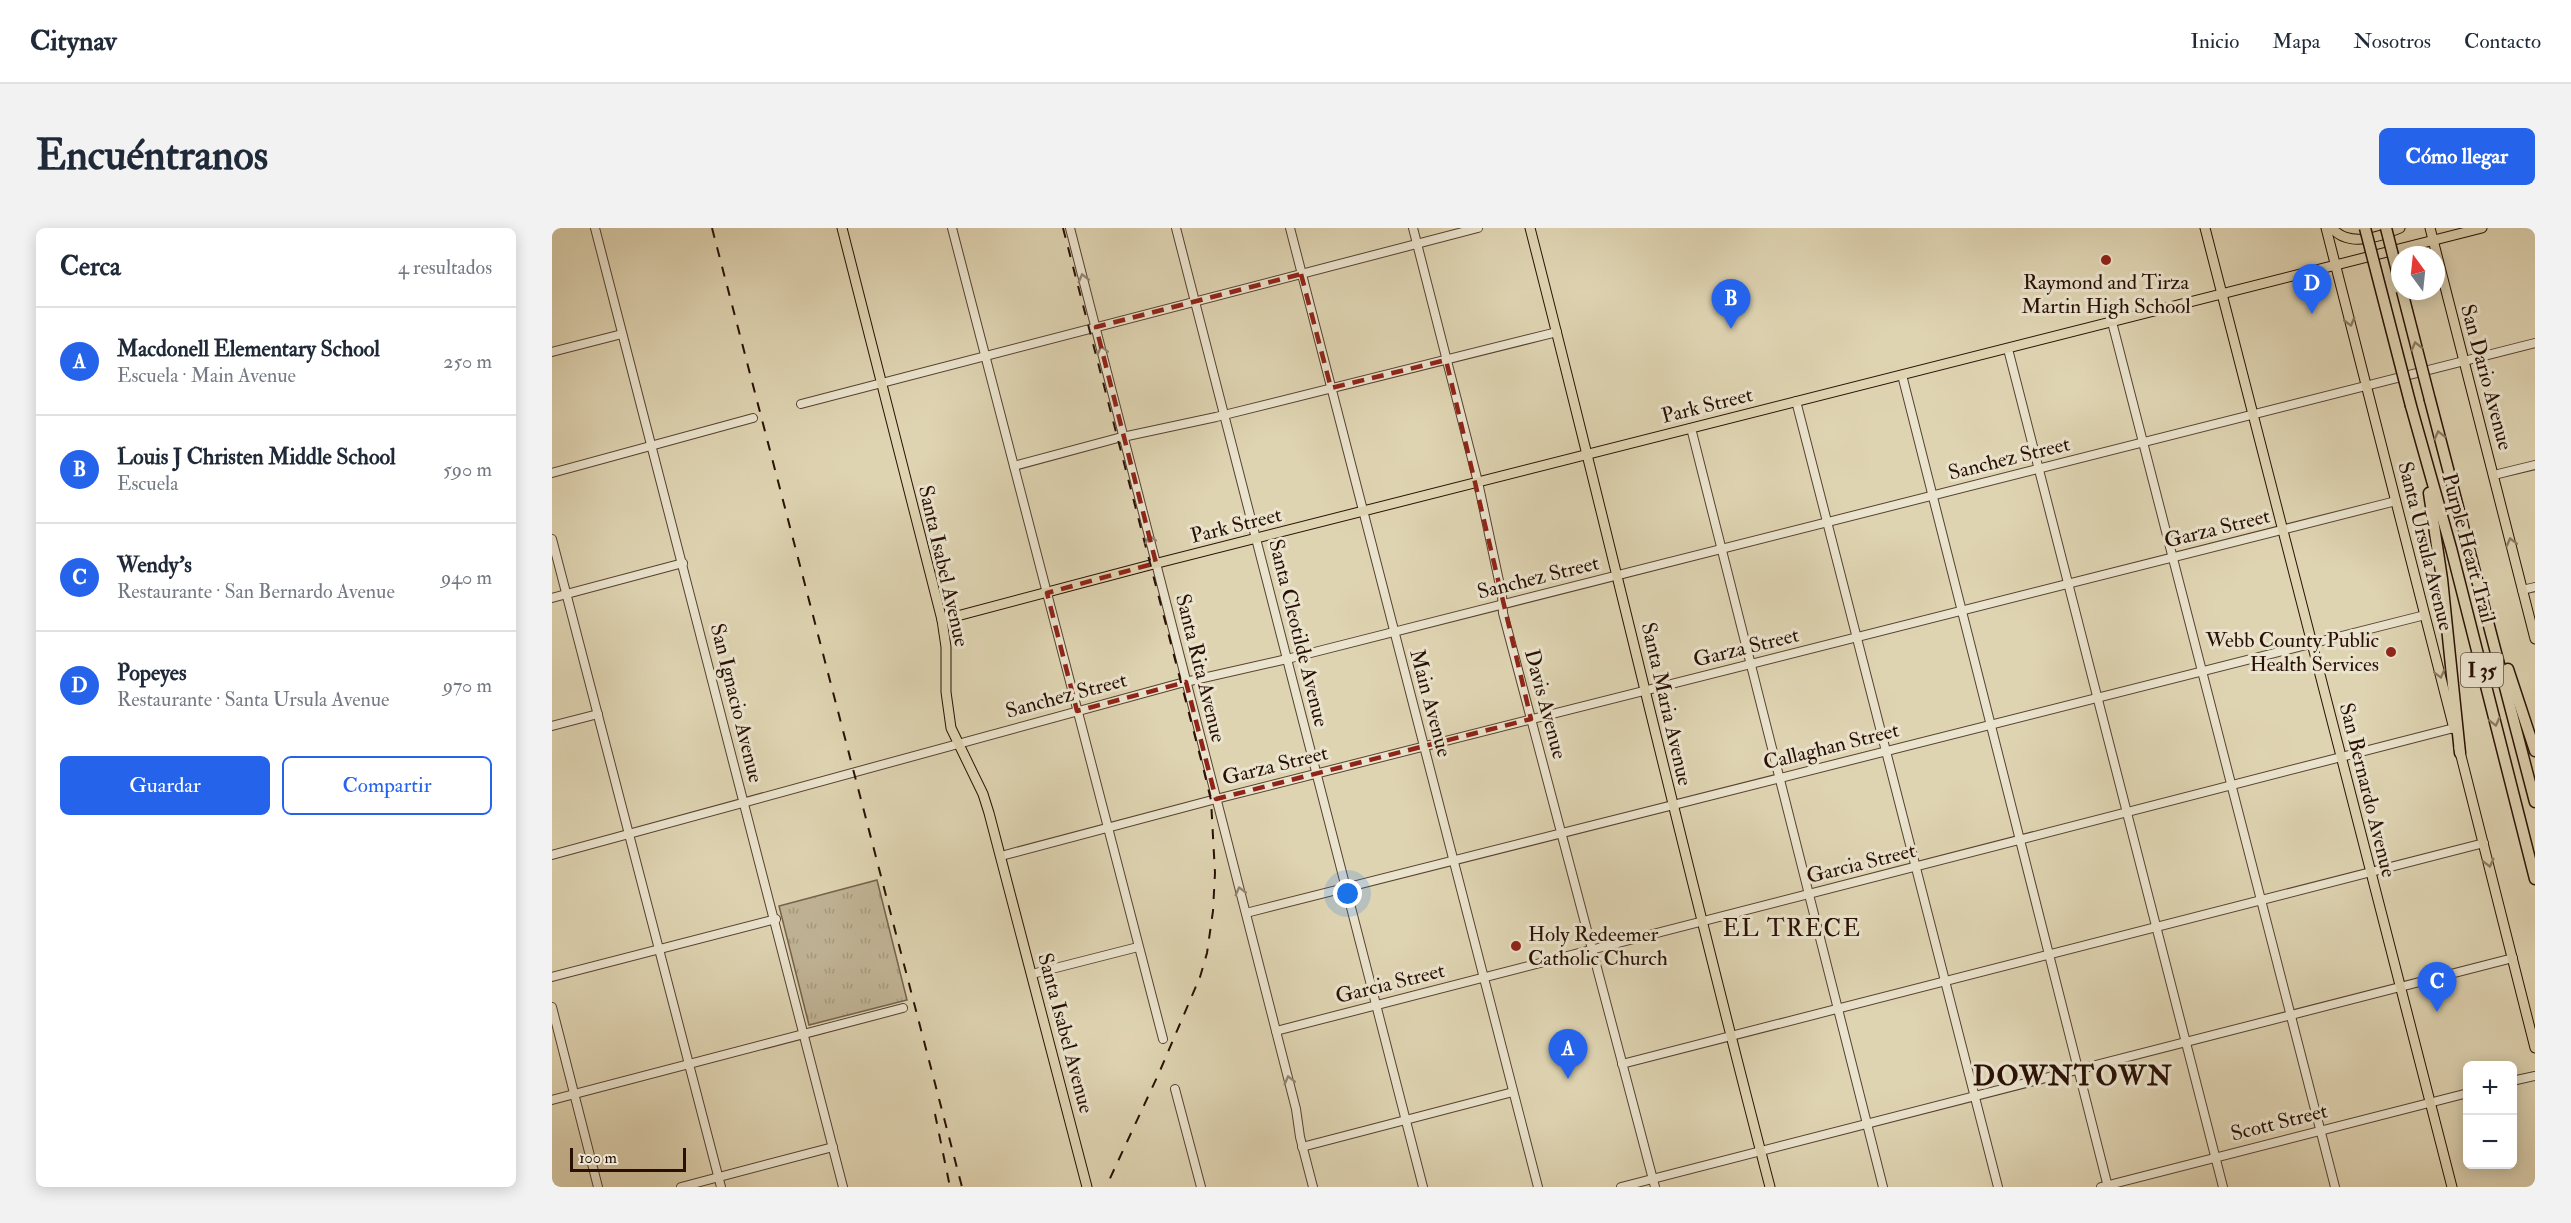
<!DOCTYPE html>
<html lang="es">
<meta charset="utf-8">
<style>
:root{--surface:#fff;--page:#f2f2f3;--text:#1f2937;--muted:#747a83;--line:#e0e1e3;--accent:#2563eb}
body{margin:0;font-family:"IM FELL Double Pica",serif;background:var(--page);color:var(--text)}
.controls{position:absolute;right:18px;bottom:18px;display:grid;overflow:hidden;border-radius:9px;box-shadow:0 3px 15px #0003}
.controls button{width:54px;height:54px;display:grid;place-items:center;padding:0;border:0;border-bottom:2px solid var(--line);background:var(--surface);color:var(--text);font:30px sans-serif}
.compass{position:absolute;left:1839px;top:18px;width:54px;height:54px;border-radius:50%;background:var(--surface);box-shadow:0 3px 15px #0003;rotate:345deg}
.scale{position:absolute;left:18px;bottom:15px;width:116px;box-sizing:border-box;padding-left:6px;border:3px solid #291005;border-top:0;font-size:16px;line-height:21px;white-space:nowrap;color:#291005;-webkit-text-stroke:4px #eae3cd;paint-order:stroke}
.you{position:absolute;left:796px;top:666px;width:21px;height:21px;margin:-15px;border:4px solid #fff;border-radius:50%;background:#1a73e8;box-shadow:0 0 0 9px #1a73e833}
.badge{display:grid;place-items:center;width:39px;height:39px;border-radius:50%;background:var(--accent);color:#fff;font-size:20px;font-weight:700}
.pin{position:absolute;translate:-50% -50px;filter:drop-shadow(0 2px 3px #0008)}
.pin::after{content:'';position:absolute;top:32px;width:21px;height:18px;background:inherit;clip-path:polygon(0 0,100% 0,50% 100%)}
.list{margin:0;padding:0;list-style:none}
h2{display:flex;justify-content:space-between;align-items:center;height:78px;margin:0;padding:0 24px;font-size:26px}
h2 small{font-size:20px;font-weight:400;color:var(--muted)}
.list li{display:grid;grid-template-columns:39px 1fr auto;gap:18px;align-items:center;box-sizing:border-box;height:108px;padding:0 24px;border-top:2px solid var(--line)}
.list b{display:block;font-size:22px;white-space:nowrap}
.list p{margin:0;font-size:20px;white-space:nowrap;color:var(--muted)}
.list em{font-size:20px;font-style:normal;color:var(--muted)}
.actions{display:flex;gap:12px;padding:18px 24px}
.actions a{flex:1;padding:14px 0;border:2px solid var(--accent);border-radius:9px;text-align:center;font-size:21px;color:var(--accent)}
.actions .main{background:var(--accent);color:#fff}
.map{position:relative;flex:none;width:1983px;height:959px;overflow:hidden;border-radius:9px}
header{display:flex;align-items:center;gap:36px;box-sizing:border-box;height:84px;padding:0 30px;background:var(--surface);border-bottom:2px solid var(--line)}
header strong{font-size:28px}
nav{display:flex;gap:33px;margin-inline-start:auto;font-size:21px}
.intro{display:flex;align-items:center;justify-content:space-between;box-sizing:border-box;height:144px;padding:0 36px}
h1{margin:0;font-size:42px}
.button{padding:15px 27px;border-radius:9px;background:var(--accent);color:#fff;font-size:21px;font-weight:700}
main{display:flex;gap:36px;padding:0 36px}
aside{flex:1;background:var(--surface);border-radius:9px;box-shadow:0 3px 15px #0003}
.map>svg:first-child{display:block}
</style>
<header>
<strong>Citynav</strong>
<nav><a>Inicio</a><a>Mapa</a><a>Nosotros</a><a>Contacto</a></nav>
</header>
<div class="intro"><h1>Encuéntranos</h1><a class="button">Cómo llegar</a></div>
<main>
<aside>
<h2>Cerca<small>4 resultados</small></h2>
<ul class="list">
<li><span class="badge">A</span><div><b>Macdonell Elementary School</b><p>Escuela · Main Avenue</p></div><em>250 m</em></li>
<li><span class="badge">B</span><div><b>Louis J Christen Middle School</b><p>Escuela</p></div><em>590 m</em></li>
<li><span class="badge">C</span><div><b>Wendy's</b><p>Restaurante · San Bernardo Avenue</p></div><em>940 m</em></li>
<li><span class="badge">D</span><div><b>Popeyes</b><p>Restaurante · Santa Ursula Avenue</p></div><em>970 m</em></li>
</ul>
<div class="actions"><a class="main">Guardar</a><a>Compartir</a></div>
</aside>
<div class="map">
<svg width="1983" height="959" viewBox="0 0 1983 959">
<defs>
<pattern id="grass-tufts" width="24" height="20" patternUnits="userSpaceOnUse" patternTransform="scale(1.5)"><rect width="24" height="20" fill="#c0b395"/><path d="M3 7l-1-3M5 7V3M7 7l1-3M15 17l-1-3M17 17v-4M19 17l1-3" fill="none" stroke="#a5997f"/></pattern>
</defs>
<rect width="100%" height="100%" fill="#dfd4b2"/>
<filter id="stains"><feTurbulence type="fractalNoise" baseFrequency=".00333" numOctaves="4"/><feColorMatrix values="0 0 0 0 .2 0 0 0 0 .09 0 0 0 0 .02 0 0 0 .5 -.17"/></filter>
<radialGradient id="worn" r=".72"><stop offset=".6" stop-color="#630" stop-opacity="0"/><stop offset="1" stop-color="#630" stop-opacity=".3"/></radialGradient>
<!-- grass -->
<path fill="url(#grass-tufts)" stroke="#74624d" stroke-width="1.5" d="M325 652 355 772 257 797 227 678Z"/>
<g fill="none" stroke-linecap="round" stroke-linejoin="round">
<!-- minor casing -->
<g stroke="#564130" stroke-width="10">
<g id="minor">
<path d="M43 0 291 959"/>
<path d="M400 0 611 811"/>
<path d="M518 0 744 881 748 909 761 959"/>
<path d="M624 0 871 959"/>
<path d="M738 0 986 959"/>
<path d="M861 0 926 254 950 367 951 385 1103 959"/>
<path d="M1560 94 1783 959"/>
<path d="M1456 121 1671 959"/>
<path d="M0 124 70 106"/>
<path d="M1350 147 1556 959"/>
<path d="M1244 173 1446 959"/>
<path d="M249 176 926 0"/>
<path d="M1139 200 1331 959"/>
<path d="M462 238 566 210 664 189 1005 104"/>
<path d="M0 245 201 190"/>
<path d="M1942 247 1983 237"/>
<path d="M0 311 169 959"/>
<path d="M1970 362 1983 359"/>
<path d="M0 370 131 335"/>
<path d="M0 498 46 486"/>
<path d="M0 627 629 455 735 431 1983 115"/>
<path d="M449 628 664 571 1844 273"/>
<path d="M694 685 1873 387"/>
<path d="M480 746 586 719"/>
<path d="M0 749 224 691"/>
<path d="M0 779 46 959"/>
<path d="M724 803 1902 500"/>
<path d="M1070 836 1932 615"/>
<path d="M1960 853 1983 848"/>
<path d="M623 861 649 959"/>
<path d="M0 872 351 780"/>
<path d="M750 919 961 864"/>
<path d="M129 959 281 919"/>
<path d="M1069 959 1961 730"/>
<path d="M1549 959 1916 865"/>
</g>
</g>
<!-- major casing -->
<g stroke="#291005" stroke-width="11">
<g id="major">
<path d="M290 0 390 392 394 419V464L399 500 431 566 437 585 535 959"/>
<path d="M978 0C1060 319 1134 640 1218 959"/>
<path d="M1653 0 1900 959"/>
<path d="M1774 0 1902 501"/>
<path d="M1780 0C1797 20 1827 9 1848 0"/>
<path d="M1878 0 1983 411"/>
<path d="M390 392 598 337 1930 0"/>
<path d="M1907 520 1983 820"/>
</g>
</g>
<!-- highway casing -->
<g stroke="#291005" stroke-width="13">
<g id="highway">
<path d="M1878 172 1983 574"/>
<path d="M1859 178 1899 320 1983 651"/>
<path d="M1877 265 1890 351 1908 525"/>
<path d="M1956 441 1983 523"/>
</g>
</g>
<!-- minor -->
<use href="#minor" stroke="#eae3cd" stroke-width="8"/>
<!-- major -->
<use href="#major" stroke="#dfd4b2" stroke-width="9"/>
<!-- highway -->
<use href="#highway" stroke="#dfd4b2" stroke-width="10"/>
<!-- rail -->
<g stroke="#291005" stroke-width="2" stroke-dasharray="10 10" stroke-linecap="butt">
<path d="M160 0 410 959"/>
<path d="M511 0 652 543 659 572 663 645 661 683 655 725 648 749 607 845 554 959"/>
<path d="M383 886 398 959"/>
</g>
<!-- highway-bridge casing -->
<g stroke="#291005" stroke-width="13" stroke-linecap="butt">
<g id="highway-bridge">
<path d="M1813 0 1859 178"/>
<path d="M1834 0 1848 55"/>
<path d="M1850 63 1878 172"/>
</g>
</g>
<!-- highway-bridge -->
<use href="#highway-bridge" stroke="#dfd4b2" stroke-width="10"/>
</g>
<!-- one-way arrows -->
<defs><path id="oneway-chevron" d="M-2-3.5L2.5 0L-2 3.5" fill="none" stroke-width="1.6" stroke-linecap="round" stroke-linejoin="round" transform="scale(1.5)"/></defs>
<g stroke="#938473">
<use href="#oneway-chevron" transform="translate(531 50) rotate(-104)"/>
<use href="#oneway-chevron" transform="translate(550 122) rotate(-104)"/>
<use href="#oneway-chevron" transform="translate(598 311) rotate(-105)"/>
<use href="#oneway-chevron" transform="translate(688 663) rotate(-105)"/>
<use href="#oneway-chevron" transform="translate(737 852) rotate(-104)"/>
</g>
<g stroke="#8d7c64">
<use href="#oneway-chevron" transform="translate(1798 94) rotate(75)"/>
<use href="#oneway-chevron" transform="translate(1864 118) rotate(-104)"/>
<use href="#oneway-chevron" transform="translate(1887 207) rotate(-104)"/>
<use href="#oneway-chevron" transform="translate(1959 314) rotate(-104)"/>
<use href="#oneway-chevron" transform="translate(1888 446) rotate(76)"/>
<use href="#oneway-chevron" transform="translate(1943 494) rotate(76)"/>
<use href="#oneway-chevron" transform="translate(1937 635) rotate(76)"/>
</g>
<!-- marked area -->
<path fill="none" stroke="#8f2418" stroke-width="4.5" stroke-dasharray="12 8" stroke-linejoin="round" d="M749 46 779 160 894 132 979 491 664 571 634 454 525 483 495 365 604 335 544 99Z"/>
<!-- markers -->
<g fill="#8f2418" stroke="#eae3cd" stroke-width="2">
<circle cx="1554" cy="32" r="6"/>
<circle cx="1839" cy="424" r="6"/>
<circle cx="964" cy="718" r="6"/>
</g>
<g text-anchor="middle" stroke-width="6" stroke-linejoin="round" paint-order="stroke">
<!-- shield labels -->
<rect fill="#eae3cd" stroke="#634f41" stroke-width="1.5" x="1909" y="425" width="42" height="34" rx="4.5"/>
<g font-size="20" font-weight="bold" fill="#291005">
<text x="1930" y="449">I 35</text>
</g>
<!-- poi labels -->
<g font-size="21" fill="#291005" stroke="#eae3cd">
<text x="1554" y="61">Raymond and Tirza<tspan x="1554" dy="24">Martin High School</tspan></text>
<text x="1827" y="419" text-anchor="end">Webb County Public<tspan x="1827" dy="24">Health Services</tspan></text>
<text x="976" y="713" text-anchor="start">Holy Redeemer<tspan x="976" dy="24">Catholic Church</tspan></text>
</g>
<!-- street labels -->
<g font-size="21" fill="#291005" stroke="#eae3cd">
<text transform="translate(1935 149) rotate(75)" y="7">San Dario Avenue</text>
<text transform="translate(1155 177) rotate(-14)" y="7">Park Street</text>
<text transform="translate(1457 230) rotate(-14)" y="7">Sanchez Street</text>
<text transform="translate(684 297) rotate(-14)" y="7">Park Street</text>
<text transform="translate(1665 300) rotate(-14)" y="7">Garza Street</text>
<text transform="translate(1874 318) rotate(76)" y="7">Santa Ursula Avenue</text>
<text transform="translate(1917 320) rotate(75)" y="7">Purple Heart Trail</text>
<text transform="translate(392 338) rotate(77)" y="7">Santa Isabel Avenue</text>
<text transform="translate(986 349) rotate(-14)" y="7">Sanchez Street</text>
<text transform="translate(747 405) rotate(76)" y="7">Santa Cleotilde Avenue</text>
<text transform="translate(1194 419) rotate(-14)" y="7">Garza Street</text>
<text transform="translate(649 440) rotate(76)" y="7">Santa Rita Avenue</text>
<text transform="translate(514 467) rotate(-15)" y="7">Sanchez Street</text>
<text transform="translate(185 475) rotate(76)" y="7">San Ignacio Avenue</text>
<text transform="translate(879 475) rotate(75)" y="7">Main Avenue</text>
<text transform="translate(994 476) rotate(75)" y="7">Davis Avenue</text>
<text transform="translate(1115 476) rotate(77)" y="7">Santa Maria Avenue</text>
<text transform="translate(1279 518) rotate(-14)" y="7">Callaghan Street</text>
<text transform="translate(723 537) rotate(-14)" y="7">Garza Street</text>
<text transform="translate(1816 562) rotate(76)" y="7">San Bernardo Avenue</text>
<text transform="translate(1309 635) rotate(-14)" y="7">Garcia Street</text>
<text transform="translate(838 755) rotate(-14)" y="7">Garcia Street</text>
<text transform="translate(514 805) rotate(75)" y="7">Santa Isabel Avenue</text>
<text transform="translate(1727 894) rotate(-14)" y="7">Scott Street</text>
</g>
<!-- quarter labels -->
<g font-size="24" letter-spacing="1.5" fill="#291005" stroke="#eae3cd">
<text x="1240" y="708">EL TRECE</text>
</g>
<!-- district labels -->
<g font-size="27" font-weight="bold" letter-spacing="1.5" fill="#291005" stroke="#eae3cd">
<text x="1521" y="857">DOWNTOWN</text>
</g>
</g>
<rect width="100%" height="100%" filter="url(#stains)"/>
<rect width="100%" height="100%" fill="url(#worn)"/>
</svg>
<div class="controls">
<button>+</button>
<button>−</button>
</div>
<svg class="compass" viewBox="-18 -18 36 36"><path d="M0-13l5 13h-10z" fill="#e53935"/><path d="M0 13l5-13h-10z" fill="#747a83"/></svg>
<div class="scale">100 m</div>
<div class="you"></div>
<div class="pin badge" style="left:1016px;top:851px">A</div>
<div class="pin badge" style="left:1179px;top:101px">B</div>
<div class="pin badge" style="left:1885px;top:784px">C</div>
<div class="pin badge" style="left:1760px;top:86px">D</div>
</div>
</main>
